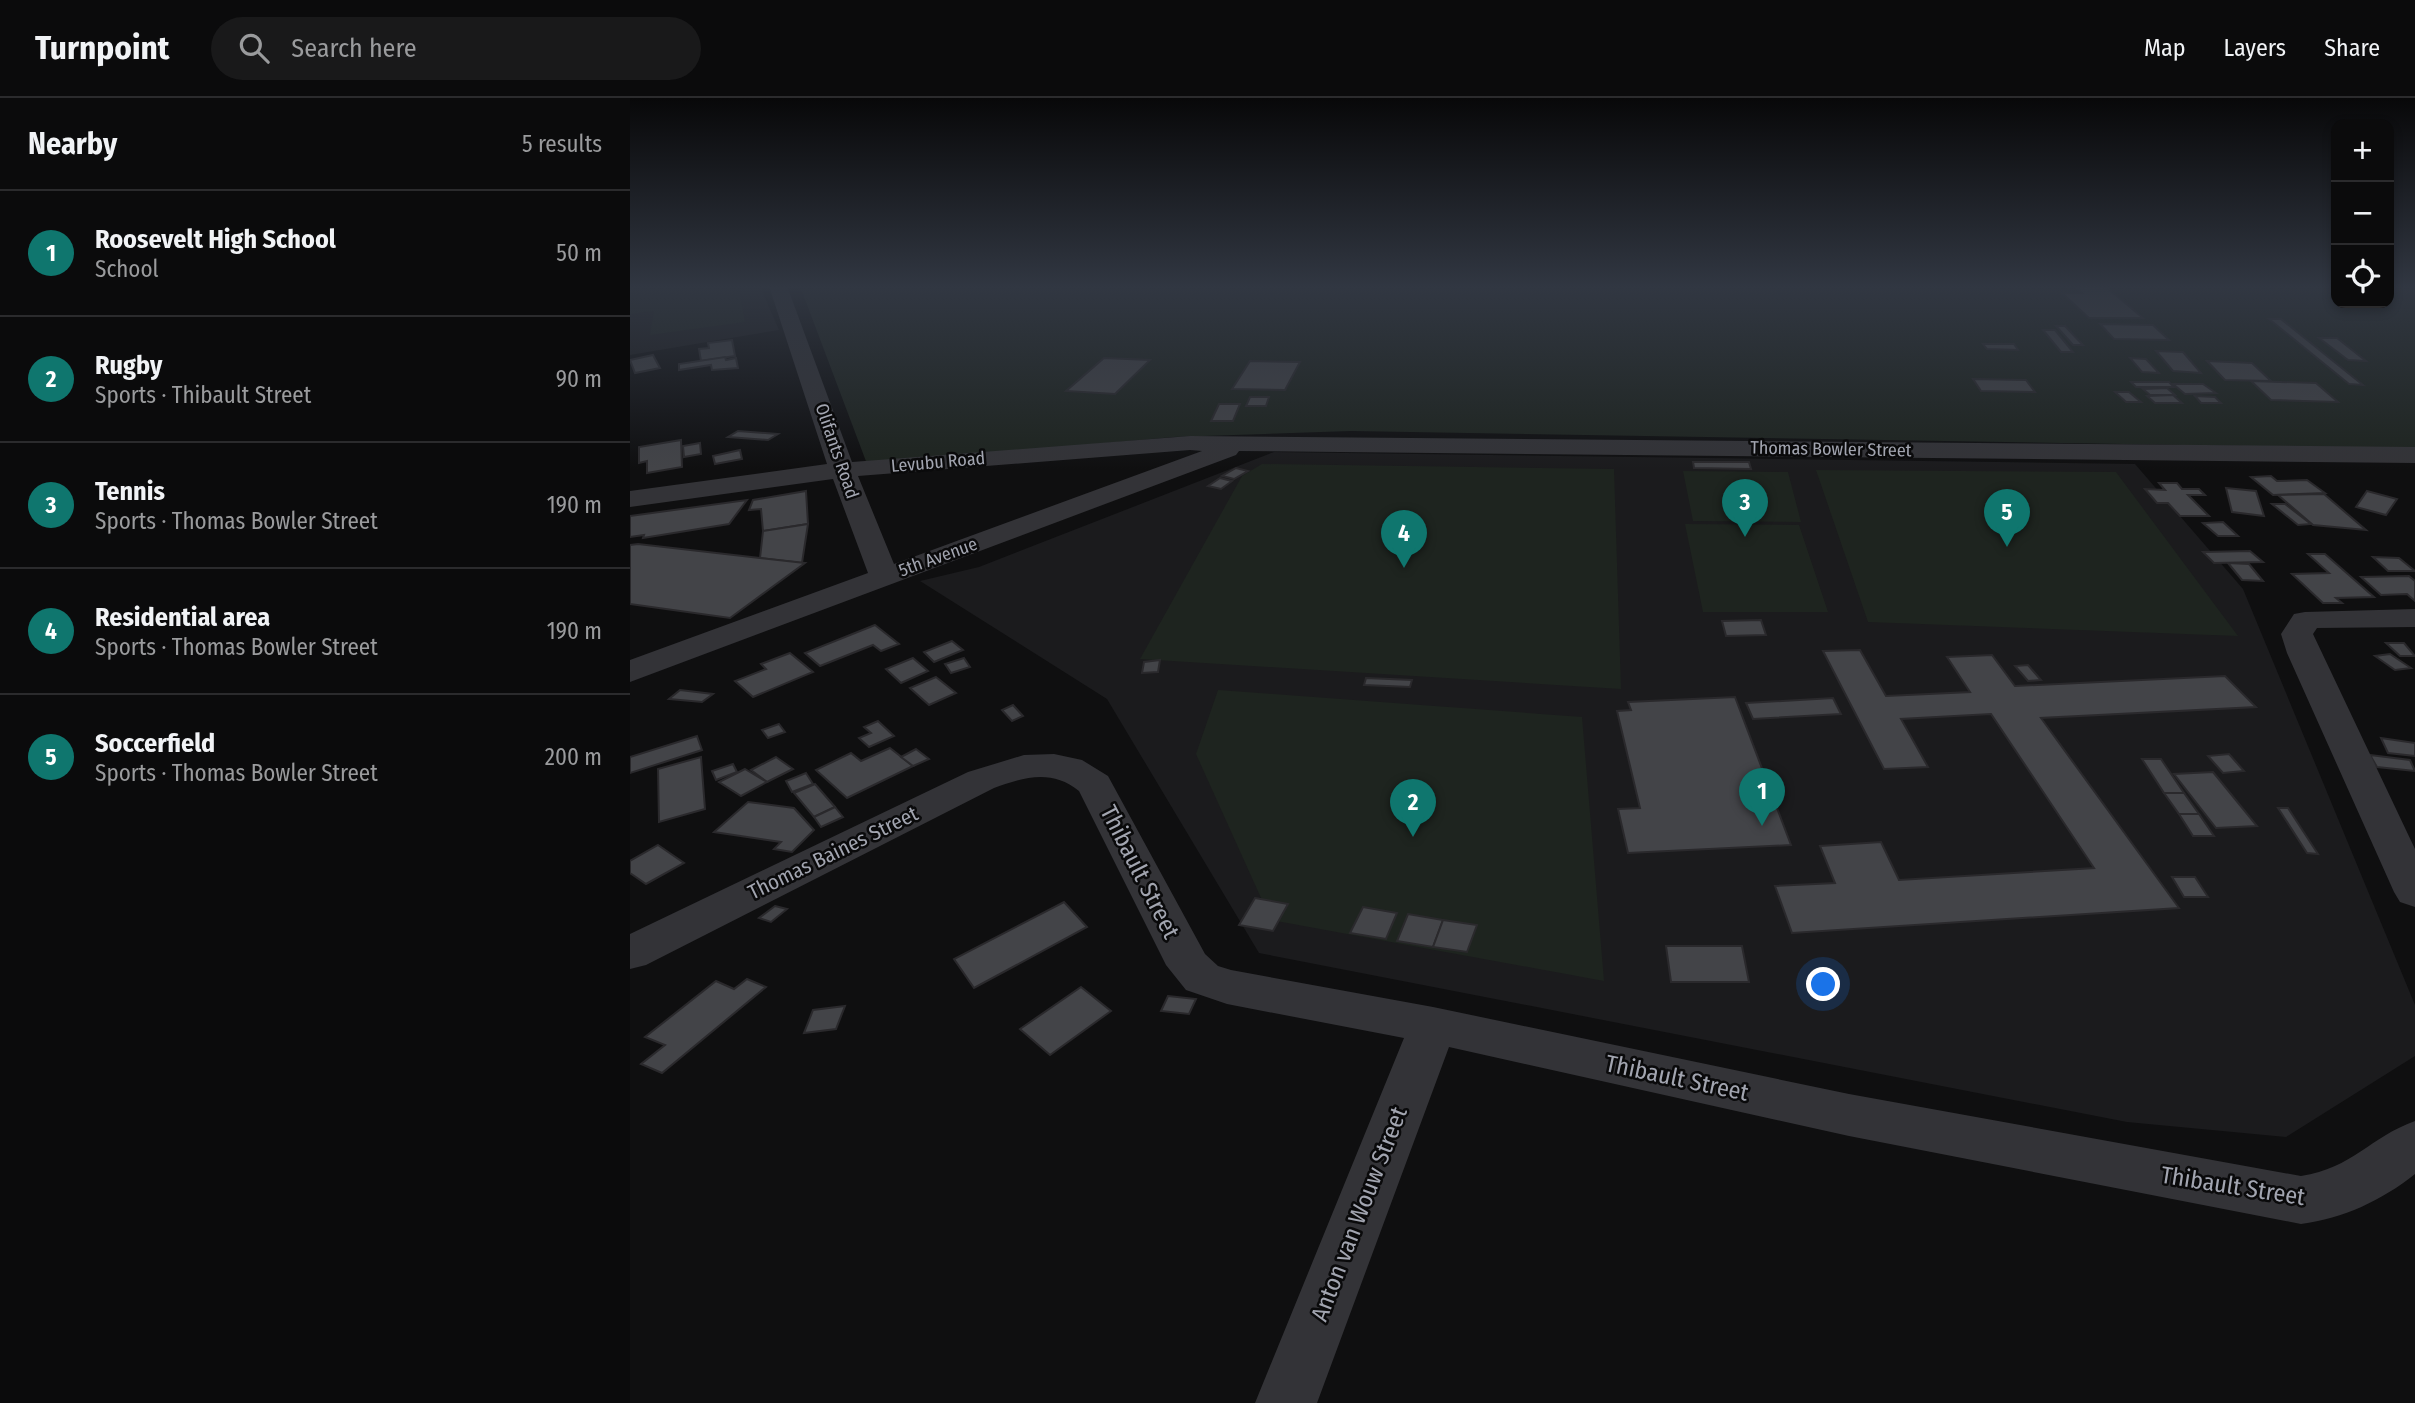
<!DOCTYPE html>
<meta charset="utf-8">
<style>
:root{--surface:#0b0b0c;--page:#19191a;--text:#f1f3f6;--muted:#9a9b9d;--line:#2b2b2d;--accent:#0f766e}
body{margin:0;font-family:"Fira Sans Condensed",sans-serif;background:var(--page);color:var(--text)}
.controls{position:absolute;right:21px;top:21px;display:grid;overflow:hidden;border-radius:14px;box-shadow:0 4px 10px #0003}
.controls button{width:63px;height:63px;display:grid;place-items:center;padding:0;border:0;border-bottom:2px solid var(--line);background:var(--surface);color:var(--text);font:35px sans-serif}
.you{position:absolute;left:1194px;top:887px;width:24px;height:24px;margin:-18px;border:5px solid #fff;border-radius:50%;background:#1a73e8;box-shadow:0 0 0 10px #1a73e833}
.badge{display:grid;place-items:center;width:46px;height:46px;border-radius:50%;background:var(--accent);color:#fff;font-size:23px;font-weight:700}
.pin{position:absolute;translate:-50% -58px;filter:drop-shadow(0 2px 4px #0008)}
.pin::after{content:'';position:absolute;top:37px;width:24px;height:21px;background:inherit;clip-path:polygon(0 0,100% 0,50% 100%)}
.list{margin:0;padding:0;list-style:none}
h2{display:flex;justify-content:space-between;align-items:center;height:91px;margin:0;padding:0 28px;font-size:30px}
h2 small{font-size:23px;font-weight:400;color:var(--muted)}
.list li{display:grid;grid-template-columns:46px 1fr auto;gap:21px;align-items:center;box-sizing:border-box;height:126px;padding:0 28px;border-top:2px solid var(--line)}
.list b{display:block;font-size:26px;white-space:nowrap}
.list p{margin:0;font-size:23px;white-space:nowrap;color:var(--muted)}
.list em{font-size:23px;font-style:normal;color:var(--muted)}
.icon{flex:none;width:38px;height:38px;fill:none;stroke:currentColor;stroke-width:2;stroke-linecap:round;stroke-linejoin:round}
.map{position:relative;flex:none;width:1785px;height:1305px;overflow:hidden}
header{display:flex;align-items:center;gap:42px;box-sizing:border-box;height:98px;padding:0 35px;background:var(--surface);border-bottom:2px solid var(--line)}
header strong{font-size:33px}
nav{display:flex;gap:38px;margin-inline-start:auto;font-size:24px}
.search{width:490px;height:63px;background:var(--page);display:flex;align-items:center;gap:18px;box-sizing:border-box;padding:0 24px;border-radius:38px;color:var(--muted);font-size:26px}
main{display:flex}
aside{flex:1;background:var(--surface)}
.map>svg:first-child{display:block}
</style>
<header>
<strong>Turnpoint</strong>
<div class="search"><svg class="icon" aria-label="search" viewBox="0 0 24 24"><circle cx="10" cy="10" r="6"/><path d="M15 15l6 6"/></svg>Search here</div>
<nav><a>Map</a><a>Layers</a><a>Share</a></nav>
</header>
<main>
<aside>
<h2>Nearby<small>5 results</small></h2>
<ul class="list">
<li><span class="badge">1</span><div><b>Roosevelt High School</b><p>School</p></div><em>50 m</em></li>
<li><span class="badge">2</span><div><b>Rugby</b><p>Sports · Thibault Street</p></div><em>90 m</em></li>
<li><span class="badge">3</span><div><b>Tennis</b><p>Sports · Thomas Bowler Street</p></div><em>190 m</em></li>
<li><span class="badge">4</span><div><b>Residential area</b><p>Sports · Thomas Bowler Street</p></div><em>190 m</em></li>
<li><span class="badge">5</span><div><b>Soccerfield</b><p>Sports · Thomas Bowler Street</p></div><em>200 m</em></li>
</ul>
</aside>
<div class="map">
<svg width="1785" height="1305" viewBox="0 0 1785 1305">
<rect width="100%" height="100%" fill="#0f0f10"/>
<!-- built -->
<g fill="#1b1b1d">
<path d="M0 188H130L149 232 0 257Z"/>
<path d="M644 354 1505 366 1613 491 1785 907V958L1656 1039 1497 1024 629 855 477 601 290 483 349 469Z"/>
</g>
<!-- green -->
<g fill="#1e241f">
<path d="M0 188H108L115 224 20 237 24 213 0 216Z"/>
<path d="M170 188H1706V205H1759V188H1785V351L721 333 544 339 237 366Z"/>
<path d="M632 366 984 371 991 591 510 561 612 378Z"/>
<path d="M1186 372 1486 374 1608 538 1238 524Z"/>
<path d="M1053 373 1158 374 1171 424 1063 423Z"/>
<path d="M1055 426 1169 427 1198 514H1073Z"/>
<path d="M588 592 952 619 974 883 641 822 566 656Z"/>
</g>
<!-- building -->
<g fill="#434448" stroke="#2a292c" stroke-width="2">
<path d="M1444 188H1475L1513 220H1459L1432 195H1452Z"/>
<path d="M1639 221H1651L1733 287 1719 286Z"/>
<path d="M1470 226 1523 227 1539 242 1484 241Z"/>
<path d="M1426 228H1435L1453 247H1443Z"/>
<path d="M1413 232H1425L1443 254H1431Z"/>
<path d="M1689 240H1707L1736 263 1718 262Z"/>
<path d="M102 242 105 258 71 263 69 251 79 250 78 245Z"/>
<path d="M1353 246H1384L1388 252 1357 251Z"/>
<path d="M1526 253 1553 254 1571 275 1543 273Z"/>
<path d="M23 257 30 270 5 275 0 262Z"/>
<path d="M95 259 96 262 106 260 108 270 82 272 81 267 49 272V266Z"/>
<path d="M474 260 520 262 485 296 436 293Z"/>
<path d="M1500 260 1516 261 1529 275 1512 274Z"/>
<path d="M620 263 670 264 655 292 602 291Z"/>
<path d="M1577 263 1622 265 1641 283 1595 282Z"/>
<path d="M1343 281 1396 282 1405 294 1351 293Z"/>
<path d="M1621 283 1686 285 1708 304 1641 302Z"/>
<path d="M1501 284H1539L1544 289H1506Z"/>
<path d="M1543 286H1573L1586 295 1555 296Z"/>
<path d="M1537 290 1545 297H1520L1513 291Z"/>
<path d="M1485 294H1499L1511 304H1496Z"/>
<path d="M1543 297 1552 305H1525L1517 298Z"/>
<path d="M1565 298 1585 299 1591 305H1571Z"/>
<path d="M620 299H639L636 308H616Z"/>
<path d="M589 306H610L603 323H581Z"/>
<path d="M108 333 148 336 138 342 98 339Z"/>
<path d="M51 342 52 369 17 375V363L9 365V349Z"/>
<path d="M70 345 71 356 54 359 53 348Z"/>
<path d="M110 352 112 361 85 366 83 358Z"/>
<path d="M1063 364H1119L1121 371 1064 370Z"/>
<path d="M606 370 618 373 604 381 592 378Z"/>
<path d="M1641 378 1647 383 1677 382 1695 395 1643 397 1621 379Z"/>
<path d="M590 380 602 383 591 391 578 388Z"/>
<path d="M1529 385H1547L1552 391H1569L1575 397H1558L1579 418H1550L1538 405H1527L1515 391 1535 392Z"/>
<path d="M1596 390 1626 393 1634 418 1602 414Z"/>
<path d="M176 393 178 426 133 433 131 411 119 412 123 402Z"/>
<path d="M1737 393 1767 401 1756 417 1726 409Z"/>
<path d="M1694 396 1736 432 1683 427 1648 397Z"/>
<path d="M117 402 99 426 13 440 14 437 0 439V418Z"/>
<path d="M1642 406H1655L1681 426 1668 427Z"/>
<path d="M1593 424 1608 438H1588L1573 425Z"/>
<path d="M178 426 172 465 130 460 133 433Z"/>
<path d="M8 446 130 460 175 465 100 520 0 506V447Z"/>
<path d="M1620 453 1633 464 1584 465 1573 454Z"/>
<path d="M1678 456H1695L1744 499 1706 500 1712 505H1693L1662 476 1699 475Z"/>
<path d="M1743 459 1769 460 1785 473H1758Z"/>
<path d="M1598 465 1619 466 1633 483 1612 482Z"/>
<path d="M1779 478 1785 483V503L1777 496 1751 497 1731 479Z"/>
<path d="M1131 522 1136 537 1096 538 1092 523Z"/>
<path d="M245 527 269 546 251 553 243 547 190 568 175 555Z"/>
<path d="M322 543 333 552 304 564 294 554Z"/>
<path d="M1756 545H1774L1785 558H1770Z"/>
<path d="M1230 552 1256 598 1340 594 1317 559 1362 557 1385 588 1595 578 1626 609 1411 620 1549 810 1162 835 1145 788 1205 785 1190 748 1251 744 1269 782 1464 770 1361 616 1271 621 1298 669 1254 671 1193 553Z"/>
<path d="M160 555 183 574 123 599 105 583 136 571 131 566Z"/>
<path d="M1760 556 1781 570 1765 572 1745 558Z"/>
<path d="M283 560 298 573 271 585 256 571Z"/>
<path d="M334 560 340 569 321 575 315 566Z"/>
<path d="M530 562 528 574 512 575 514 564Z"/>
<path d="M1398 567 1411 582 1398 583 1385 568Z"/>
<path d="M306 579 326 595 299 607 280 590Z"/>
<path d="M736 580 782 582 780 589 734 587Z"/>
<path d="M50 592 83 596 72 604 39 601Z"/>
<path d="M1105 599 1161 747 998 755 988 711 1010 710 987 613 1001 612 998 604Z"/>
<path d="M1203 600 1211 616 1123 621 1116 605Z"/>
<path d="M383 607 393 618 382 623 372 612Z"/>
<path d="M248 623 264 638 239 649 229 640 241 635 234 629Z"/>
<path d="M149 626 155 634 138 640 132 632Z"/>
<path d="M67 638 72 652 0 675V659Z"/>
<path d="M1751 640 1785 645V658L1758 655Z"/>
<path d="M260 650 283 668 217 700 186 672 221 655 231 663Z"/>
<path d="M286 651 299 661 283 668 271 659Z"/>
<path d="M1599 656 1614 673 1593 675 1578 658Z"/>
<path d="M1740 657 1780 662 1785 673 1747 669Z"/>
<path d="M71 659 75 711 29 724 28 671Z"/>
<path d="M146 659 163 671 137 684 121 672Z"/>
<path d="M1512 661H1531L1554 695H1534Z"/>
<path d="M103 666 107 674 86 682 82 673Z"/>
<path d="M115 671 137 684 111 698 89 684Z"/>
<path d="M1583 674 1627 728 1586 730 1544 676Z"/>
<path d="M176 675 183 686 162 694 156 683Z"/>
<path d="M185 686 205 709 184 719 164 695Z"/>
<path d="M1534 695H1554L1569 716H1549Z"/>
<path d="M118 704 164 710 184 732 162 754 144 751 151 744 84 734Z"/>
<path d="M205 709 213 719 191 729 184 719Z"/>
<path d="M1648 710H1658L1688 756 1677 755Z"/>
<path d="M1549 716H1569L1584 738H1563Z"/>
<path d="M28 747 54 765 16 786 0 775V763Z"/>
<path d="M1542 779H1565L1578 799H1554Z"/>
<path d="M625 800 658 806 643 833 609 827Z"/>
<path d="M434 804 457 829 344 890 324 861Z"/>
<path d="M145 808 157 811 141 824 129 820Z"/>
<path d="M733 809 767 815 756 841 720 835Z"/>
<path d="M778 816 813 822 803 849 767 843Z"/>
<path d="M813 822 847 827 837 854 803 849Z"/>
<path d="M1036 848H1112L1119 884H1041Z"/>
<path d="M117 881 136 889 32 975 11 966 35 947 15 939 86 883 104 891Z"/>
<path d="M451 889 481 913 420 957 390 931Z"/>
<path d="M538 898 566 901 559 916 531 913Z"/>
<path d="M215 908 206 931 174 935 183 912Z"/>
</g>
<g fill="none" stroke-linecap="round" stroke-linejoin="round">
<!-- minor -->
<g fill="#333337" fill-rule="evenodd">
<path d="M139 188H157L222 364 560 338 1785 349V365L609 353 606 357 0 584V562L238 475 203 381 0 409V393L197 366ZM560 352 572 353 264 466 228 378Z"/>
<path d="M1785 511V529L1687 530 1683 536 1785 751V809L1770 804 1764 794 1657 555 1651 536 1664 516 1675 514Z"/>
<path d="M424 656 452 662 478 678 575 856 588 868 601 872 803 909 1219 996 1671 1078C1723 1070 1740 1039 1785 1023V1076C1751 1103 1714 1120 1671 1126L1219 1038 819 949 687 1305H625L774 940 597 906 556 892 536 867 449 693C422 671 394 679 364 690L16 867 0 871V836L338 674 394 657Z"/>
</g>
</g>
<!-- sky -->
<linearGradient id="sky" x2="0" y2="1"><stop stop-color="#080809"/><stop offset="0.51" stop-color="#313742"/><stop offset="1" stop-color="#313742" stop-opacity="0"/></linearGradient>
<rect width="1785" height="371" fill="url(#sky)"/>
<g text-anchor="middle" stroke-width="5" stroke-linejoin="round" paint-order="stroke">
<!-- far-street labels -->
<g font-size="18" fill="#a2a5b0" stroke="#0a0a0b">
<text transform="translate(1201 351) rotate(1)" y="6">Thomas Bowler Street</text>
<text transform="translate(207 353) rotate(71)" y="6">Olifants Road</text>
<text transform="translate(308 364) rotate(-5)" y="6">Levubu Road</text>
<text transform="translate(308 459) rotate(-20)" y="6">5th Avenue</text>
</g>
<!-- street labels -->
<g font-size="21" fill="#a2a5b0" stroke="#0a0a0b">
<text transform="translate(203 755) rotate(-26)" y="7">Thomas Baines Street</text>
</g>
<!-- near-street labels -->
<g font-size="24" fill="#a2a5b0" stroke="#0a0a0b">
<text transform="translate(510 774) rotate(63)" y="8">Thibault Street</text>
<text transform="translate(1047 980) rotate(12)" y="8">Thibault Street</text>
<text transform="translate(1603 1088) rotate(9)" y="8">Thibault Street</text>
<text transform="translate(729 1116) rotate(-69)" y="8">Anton van Wouw Street</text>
</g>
</g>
</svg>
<div class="controls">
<button>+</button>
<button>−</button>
<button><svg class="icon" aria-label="locate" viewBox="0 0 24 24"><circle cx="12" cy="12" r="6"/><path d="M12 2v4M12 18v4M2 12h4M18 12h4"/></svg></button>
</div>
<div class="you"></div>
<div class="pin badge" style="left:1132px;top:728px">1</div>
<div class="pin badge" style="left:783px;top:739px">2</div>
<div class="pin badge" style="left:1115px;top:439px">3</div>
<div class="pin badge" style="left:774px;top:470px">4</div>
<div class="pin badge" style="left:1377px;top:449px">5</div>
</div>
</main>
